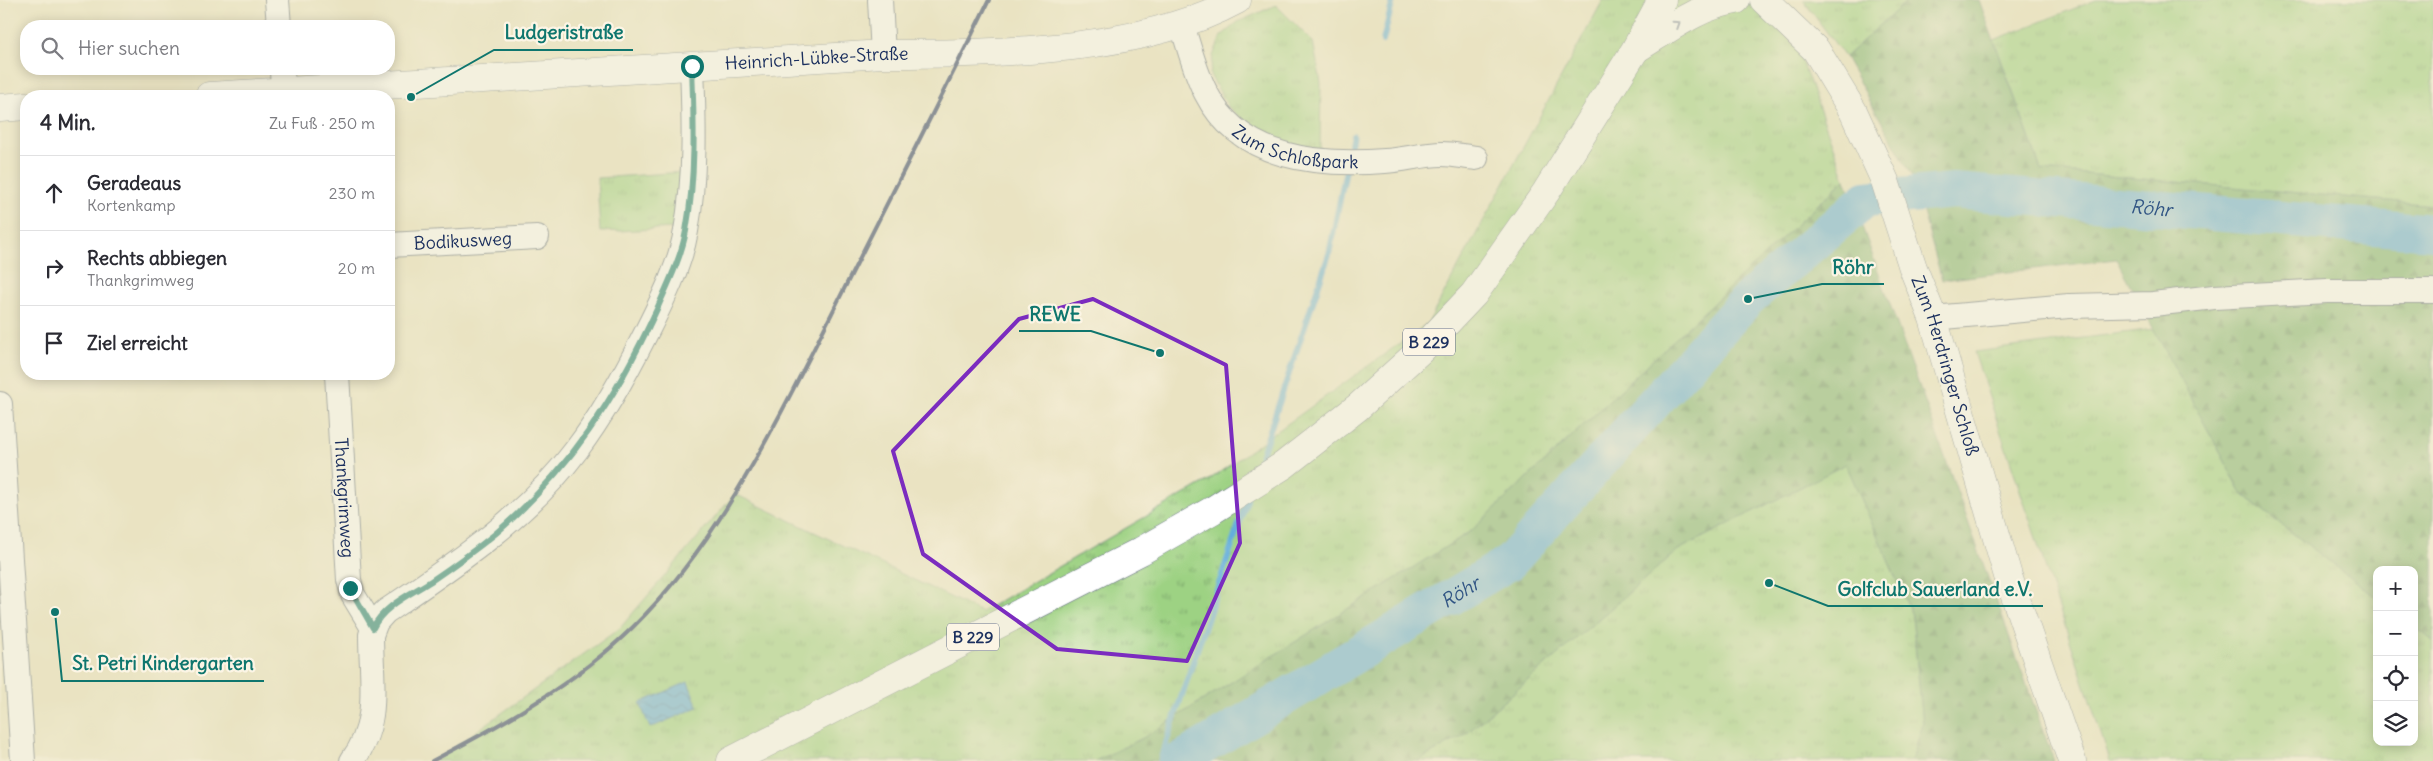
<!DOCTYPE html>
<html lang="de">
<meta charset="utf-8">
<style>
:root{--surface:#fff;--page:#f2f2f3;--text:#2b2b33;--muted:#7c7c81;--line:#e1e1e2}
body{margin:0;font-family:Delius,sans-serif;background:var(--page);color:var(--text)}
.controls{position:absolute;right:15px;bottom:15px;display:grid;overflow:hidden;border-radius:10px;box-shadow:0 2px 12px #0003}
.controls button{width:45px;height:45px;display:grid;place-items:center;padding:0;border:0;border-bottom:1px solid var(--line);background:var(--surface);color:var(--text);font:25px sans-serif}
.stop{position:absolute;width:15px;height:15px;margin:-11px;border:4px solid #0f766e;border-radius:50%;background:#fff}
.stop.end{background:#0f766e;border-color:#fff;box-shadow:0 1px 5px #0008}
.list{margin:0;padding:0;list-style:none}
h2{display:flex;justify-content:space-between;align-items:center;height:65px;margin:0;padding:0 20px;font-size:21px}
h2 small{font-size:16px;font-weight:400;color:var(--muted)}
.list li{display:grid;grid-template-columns:32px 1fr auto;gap:15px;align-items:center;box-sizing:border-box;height:75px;padding:0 20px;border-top:1px solid var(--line)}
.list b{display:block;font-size:19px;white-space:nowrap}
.list p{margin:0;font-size:16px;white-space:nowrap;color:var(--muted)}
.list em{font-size:16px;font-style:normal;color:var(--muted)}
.icon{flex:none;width:28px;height:28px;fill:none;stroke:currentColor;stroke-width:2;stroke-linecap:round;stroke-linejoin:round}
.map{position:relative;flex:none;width:2433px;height:761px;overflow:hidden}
.search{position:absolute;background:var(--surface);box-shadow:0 2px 12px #0003;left:20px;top:20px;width:375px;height:55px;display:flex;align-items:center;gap:12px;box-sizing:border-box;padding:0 18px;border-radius:20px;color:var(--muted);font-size:19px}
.panel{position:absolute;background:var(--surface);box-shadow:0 2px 12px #0003;left:20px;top:90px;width:375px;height:290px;border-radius:20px}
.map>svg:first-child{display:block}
</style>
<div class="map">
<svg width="2433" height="761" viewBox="0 0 2433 761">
<defs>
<pattern id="grass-tufts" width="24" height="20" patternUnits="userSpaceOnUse" patternTransform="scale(1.25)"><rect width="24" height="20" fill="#9dd283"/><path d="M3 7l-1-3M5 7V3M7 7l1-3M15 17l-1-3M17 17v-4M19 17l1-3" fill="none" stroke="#7fab6e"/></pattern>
<pattern id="forest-firs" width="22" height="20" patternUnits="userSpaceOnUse" patternTransform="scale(1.25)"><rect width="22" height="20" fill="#7eb471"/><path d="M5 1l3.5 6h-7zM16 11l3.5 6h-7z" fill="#669360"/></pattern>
<pattern id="water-waves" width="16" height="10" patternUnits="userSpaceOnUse" patternTransform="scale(1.25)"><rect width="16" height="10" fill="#64aedc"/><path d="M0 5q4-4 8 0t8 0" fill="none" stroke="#528eb6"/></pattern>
</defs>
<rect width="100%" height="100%" fill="#fcf5e5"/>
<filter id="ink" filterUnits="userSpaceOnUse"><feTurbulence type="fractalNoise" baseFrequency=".02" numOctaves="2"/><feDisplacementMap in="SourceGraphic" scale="10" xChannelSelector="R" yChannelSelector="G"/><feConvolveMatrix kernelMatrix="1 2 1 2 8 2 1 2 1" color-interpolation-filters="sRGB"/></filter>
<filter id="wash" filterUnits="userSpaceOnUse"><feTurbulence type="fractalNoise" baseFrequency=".0096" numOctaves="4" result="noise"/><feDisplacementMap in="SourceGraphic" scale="20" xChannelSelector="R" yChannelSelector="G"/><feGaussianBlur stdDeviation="1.12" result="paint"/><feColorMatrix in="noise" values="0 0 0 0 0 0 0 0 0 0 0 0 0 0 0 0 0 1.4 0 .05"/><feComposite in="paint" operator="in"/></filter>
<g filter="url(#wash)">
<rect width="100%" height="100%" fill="#eae3c2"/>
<!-- grass -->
<g fill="url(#grass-tufts)" stroke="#5c8070">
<path d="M1603 0H1758L1798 50 1845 179 1471 531 1143 738 1095 761H435L620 628 735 494 981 612 1209 480 1428 323Z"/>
<path d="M1803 0H1908L1845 57Z"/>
<path d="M2096 0H2433V205L2041 170 1994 40Z"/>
<path d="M1276 5 1313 42 1321 83 1320 149 1283 143 1255 129 1229 108 1210 75 1213 56 1221 36 1238 22Z"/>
<path d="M684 172 675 228 600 232 597 178Z"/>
<path d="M2154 329 2243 495 2377 598V742H2414V626L2433 641V761H2110L1974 352Z"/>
<path d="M1846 463 1912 615 1923 723 1912 761H1418L1466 734 1678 550Z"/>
</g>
<!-- forest -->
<g fill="url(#forest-firs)" stroke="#4c7268">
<path d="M1908 0H1979L2041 170 2433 205V641L2414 626V570H2377V598L2243 495 2116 259 1942 280 1913 177 1845 57Z"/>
<path d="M1845 179 2054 761H1912L1923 723 1912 615 1846 464 1678 550 1466 734 1418 761H1095L1143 738 1471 531Z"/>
</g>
<!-- water -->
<path fill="url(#water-waves)" stroke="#406e9d" d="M688 682 698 707 650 728 640 703Z"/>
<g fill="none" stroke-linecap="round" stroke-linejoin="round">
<!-- stream -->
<g stroke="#64aedc" stroke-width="6">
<path d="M1383 41 1393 0"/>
<path d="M1256 472 1329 254 1353 135"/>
<path d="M1160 761 1247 500"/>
</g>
<!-- river -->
<path stroke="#64aedc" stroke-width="36" id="s1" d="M1179 761 1510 562 1748 299 1866 199 1954 191 2433 232"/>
</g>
</g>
<g filter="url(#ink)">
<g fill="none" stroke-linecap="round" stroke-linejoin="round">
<!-- street casing -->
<g stroke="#636e81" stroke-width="26">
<g id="street">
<path d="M277 0 279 26"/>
<path d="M880 0 883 54"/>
<path id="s2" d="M1182 25C1189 47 1195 72 1206 93 1240 160 1319 166 1385 161 1404 160 1424 154 1442 154 1453 154 1465 157 1476 158"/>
<path d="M282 69 283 91"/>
<path id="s3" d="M389 245 537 237"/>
<path d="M1933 318 2069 306 2153 304 2214 297 2327 291H2433"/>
<path id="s4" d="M337 374 349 580 353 595 373 628"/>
<path d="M0 404 23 761"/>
<path d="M352 761C381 723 371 681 371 635L376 622 385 612C454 565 526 518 577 449 604 413 626 373 646 333 662 301 680 266 686 231 696 176 694 121 692 65"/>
</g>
</g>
<!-- secondary casing -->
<g stroke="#636e81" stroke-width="29">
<g id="secondary">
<path id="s5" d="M1764 0 1816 50 1853 111 1885 181 1913 268 1933 318 2008 576 2072 761"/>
<path id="s6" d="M209 96 883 54C994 53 1138 54 1237 0"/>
<path d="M0 108 26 106"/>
</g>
</g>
<!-- primary casing -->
<g stroke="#636e81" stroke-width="29">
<g id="primary">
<path d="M1636 49C1669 29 1698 6 1736 0"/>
<path d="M731 761 1141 551 1213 510 1284 465 1358 407 1422 349 1474 294 1546 192 1635 50 1662 0"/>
</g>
</g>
<!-- street -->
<use href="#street" stroke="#fff" stroke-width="24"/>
<!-- secondary -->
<use href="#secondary" stroke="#fff" stroke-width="28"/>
<!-- primary -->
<use href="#primary" stroke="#fff" stroke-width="28"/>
<!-- rail -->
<path stroke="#1b2f5e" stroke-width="4" d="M432 761C503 724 575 684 633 627 719 543 776 423 830 317 883 211 937 106 989 0"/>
</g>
<!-- one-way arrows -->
<defs><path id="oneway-chevron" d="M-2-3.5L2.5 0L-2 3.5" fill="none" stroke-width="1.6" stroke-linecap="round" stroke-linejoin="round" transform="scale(1.25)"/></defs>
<use stroke="#8d97ae" href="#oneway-chevron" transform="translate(1677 24) rotate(-33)"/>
</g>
<g fill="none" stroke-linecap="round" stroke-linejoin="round" filter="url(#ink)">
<!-- route -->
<path stroke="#0f766e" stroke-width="6" d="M350 588 373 628C383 606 411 594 431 581 453 566 474 551 495 534 570 470 616 398 657 309 668 284 681 258 686 231 696 176 694 121 692 66"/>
</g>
<!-- marked area -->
<path d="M0 0H2433V761H0ZM1093 299 1226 365 1240 543 1187 661 1057 649 923 554 893 451 1019 319Z" fill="#eae3c2" fill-opacity=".55" fill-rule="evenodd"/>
<path fill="none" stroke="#7b2cbf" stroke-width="4" stroke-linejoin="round" d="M1093 299 1226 365 1240 543 1187 661 1057 649 923 554 893 451 1019 319Z"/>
<g text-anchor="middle" stroke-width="4.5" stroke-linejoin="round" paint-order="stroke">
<!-- shield labels -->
<g fill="#fcf5e5" stroke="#5e6a86" stroke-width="1">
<rect x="1403" y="328.5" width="52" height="27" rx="4"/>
<rect x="947" y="623.5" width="52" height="27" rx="4"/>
</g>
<g font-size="16" font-weight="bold" fill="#1b2f5e">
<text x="1429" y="348">B 229</text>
<text x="973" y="643">B 229</text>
</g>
<!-- street labels -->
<g font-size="18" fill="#1b2f5e" stroke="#fcf5e5">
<text dy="6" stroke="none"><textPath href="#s6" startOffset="609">Heinrich-Lübke-Straße</textPath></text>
<text dy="6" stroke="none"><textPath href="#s2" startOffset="184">Zum Schloßpark</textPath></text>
<text dy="6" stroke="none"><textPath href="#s3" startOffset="74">Bodikusweg</textPath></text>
<text dy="6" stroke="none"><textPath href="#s5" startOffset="415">Zum Herdringer Schloß</textPath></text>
<text dy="6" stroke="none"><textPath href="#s4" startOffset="124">Thankgrimweg</textPath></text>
</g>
<!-- water labels -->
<g font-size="19" font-style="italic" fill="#315584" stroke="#fcf5e5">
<text dy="7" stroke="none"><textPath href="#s1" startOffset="1182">Röhr</textPath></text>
<text dy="7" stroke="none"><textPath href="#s1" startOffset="328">Röhr</textPath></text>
</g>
</g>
<!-- callouts -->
<path fill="none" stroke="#0f766e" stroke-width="2" d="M411 97L494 50H633M1748 299L1822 284H1884M1160 353L1091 331H1019M1769 583L1828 606H2043M55 612L62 681H264"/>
<g fill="#0f766e" stroke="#fcf5e5" stroke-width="2">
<circle cx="411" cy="97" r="5"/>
<circle cx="1748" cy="299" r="5"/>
<circle cx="1160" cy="353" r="5"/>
<circle cx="1769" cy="583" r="5"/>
<circle cx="55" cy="612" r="5"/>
</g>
<g font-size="19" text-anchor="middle" font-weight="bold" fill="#0f766e" stroke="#fcf5e5" stroke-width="4.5" stroke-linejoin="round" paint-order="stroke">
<text x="564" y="39">Ludgeristraße</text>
<text x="1853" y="274">Röhr</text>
<text x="1055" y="321">REWE</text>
<text x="1935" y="596">Golfclub Sauerland e.V.</text>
<text x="163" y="670">St. Petri Kindergarten</text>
</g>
</svg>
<div class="controls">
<button>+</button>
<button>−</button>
<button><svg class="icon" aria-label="locate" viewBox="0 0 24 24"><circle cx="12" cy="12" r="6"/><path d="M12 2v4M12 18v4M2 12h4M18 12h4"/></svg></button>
<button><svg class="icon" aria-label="layers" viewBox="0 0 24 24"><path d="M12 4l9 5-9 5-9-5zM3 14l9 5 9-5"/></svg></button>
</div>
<div class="stop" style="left:692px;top:66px"></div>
<div class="stop end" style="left:350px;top:588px"></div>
<div class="search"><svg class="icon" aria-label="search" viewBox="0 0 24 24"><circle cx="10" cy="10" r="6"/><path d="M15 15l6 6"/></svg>Hier suchen</div>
<section class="panel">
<h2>4 Min.<small>Zu Fuß · 250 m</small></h2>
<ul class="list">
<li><svg class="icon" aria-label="ahead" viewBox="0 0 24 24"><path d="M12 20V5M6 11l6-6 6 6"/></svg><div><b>Geradeaus</b><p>Kortenkamp</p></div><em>230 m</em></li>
<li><svg class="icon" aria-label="right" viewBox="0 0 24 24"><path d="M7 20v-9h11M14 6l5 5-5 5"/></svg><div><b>Rechts abbiegen</b><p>Thankgrimweg</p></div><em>20 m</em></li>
<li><svg class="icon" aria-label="arrive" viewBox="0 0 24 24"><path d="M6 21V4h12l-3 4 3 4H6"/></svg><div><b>Ziel erreicht</b></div></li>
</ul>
</section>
</div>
